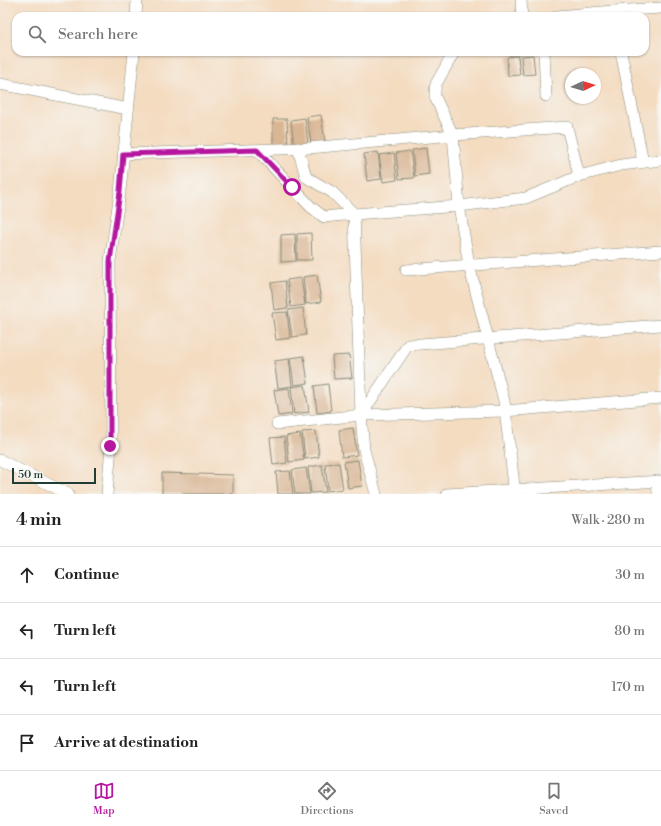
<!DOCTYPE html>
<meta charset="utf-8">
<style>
:root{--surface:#fff;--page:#f2f2f2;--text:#222;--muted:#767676;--line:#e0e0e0;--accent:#b5179e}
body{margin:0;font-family:"Libre Bodoni",serif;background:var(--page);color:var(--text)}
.compass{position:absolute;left:565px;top:68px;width:36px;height:36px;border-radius:50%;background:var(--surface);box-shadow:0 1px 3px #0004;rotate:86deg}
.scale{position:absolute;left:12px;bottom:10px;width:84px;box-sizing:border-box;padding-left:4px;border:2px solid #1f3d34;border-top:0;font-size:11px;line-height:14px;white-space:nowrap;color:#1f3d34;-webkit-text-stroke:3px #f6f6f2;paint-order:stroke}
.stop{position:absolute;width:12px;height:12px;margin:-9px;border:3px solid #b5179e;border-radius:50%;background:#fff}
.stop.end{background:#b5179e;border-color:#fff;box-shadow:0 1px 4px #0008}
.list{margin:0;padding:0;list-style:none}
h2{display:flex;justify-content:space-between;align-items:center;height:52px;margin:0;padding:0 16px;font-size:17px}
h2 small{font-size:13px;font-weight:400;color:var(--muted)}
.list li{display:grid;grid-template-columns:26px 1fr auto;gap:12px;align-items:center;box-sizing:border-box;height:56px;padding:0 16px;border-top:1px solid var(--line)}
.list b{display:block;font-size:15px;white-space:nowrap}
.list em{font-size:13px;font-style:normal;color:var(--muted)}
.icon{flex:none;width:22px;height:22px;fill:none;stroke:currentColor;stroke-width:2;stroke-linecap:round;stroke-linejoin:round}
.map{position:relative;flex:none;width:661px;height:494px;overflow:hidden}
.search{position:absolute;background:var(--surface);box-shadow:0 1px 3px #0004;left:12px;right:12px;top:12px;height:44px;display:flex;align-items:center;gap:10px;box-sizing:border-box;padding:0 14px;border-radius:12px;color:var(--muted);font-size:15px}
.sheet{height:276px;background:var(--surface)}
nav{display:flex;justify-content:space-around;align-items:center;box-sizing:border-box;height:56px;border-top:1px solid var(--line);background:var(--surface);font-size:11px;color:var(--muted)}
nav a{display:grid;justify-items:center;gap:2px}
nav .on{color:var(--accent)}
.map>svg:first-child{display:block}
</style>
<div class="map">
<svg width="661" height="494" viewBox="0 0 661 494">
<rect width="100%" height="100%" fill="#f6f6f2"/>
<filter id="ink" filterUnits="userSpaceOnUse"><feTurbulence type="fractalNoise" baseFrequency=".025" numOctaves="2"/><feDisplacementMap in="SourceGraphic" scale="8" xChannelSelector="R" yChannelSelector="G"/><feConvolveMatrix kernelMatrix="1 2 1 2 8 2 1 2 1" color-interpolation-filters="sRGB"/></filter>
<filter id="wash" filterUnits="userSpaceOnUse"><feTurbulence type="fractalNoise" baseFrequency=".012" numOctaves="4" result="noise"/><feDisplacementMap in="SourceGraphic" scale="16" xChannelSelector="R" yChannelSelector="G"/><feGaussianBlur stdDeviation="0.9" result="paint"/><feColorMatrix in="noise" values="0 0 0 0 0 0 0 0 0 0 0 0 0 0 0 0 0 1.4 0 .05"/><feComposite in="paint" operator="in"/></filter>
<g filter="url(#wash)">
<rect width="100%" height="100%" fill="#f4dcc1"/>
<g id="blocks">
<!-- building -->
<g fill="#d9b694">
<path d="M509 52H521V54L509 55Z"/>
<path d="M533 55 535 74 523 75 521 56Z"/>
<path d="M518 56 520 75 508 76 507 57Z"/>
<path d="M321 115 325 142 311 144 307 117Z"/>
<path d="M305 118 308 145 294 147 291 120Z"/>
<path d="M273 119H287L288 146H273Z"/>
<path d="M426 148 429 174 415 176 412 150Z"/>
<path d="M410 151 414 178 399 179 396 153Z"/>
<path d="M378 152 381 179 367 181 364 154Z"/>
<path d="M394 153 397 180 383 182 379 155Z"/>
<path d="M311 233 312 260H297V234Z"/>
<path d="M295 234 296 261 281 262V235Z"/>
<path d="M317 275 321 302 306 304 303 277Z"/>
<path d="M301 278 305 305 291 307 287 280Z"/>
<path d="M285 281 288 308 274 310 271 283Z"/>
<path d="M303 308 306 335 292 337 288 310Z"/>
<path d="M287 312 290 338 276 340 272 313Z"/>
<path d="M349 355 352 378 334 379 332 356Z"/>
<path d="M304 356 308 383 294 385 290 358Z"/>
<path d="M289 359 292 386 278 388 274 361Z"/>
<path d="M328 384 331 411 317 413 314 386Z"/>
<path d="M305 385 309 412 294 414 291 387Z"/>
<path d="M289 388 292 414 278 416 274 390Z"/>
<path d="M353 428 357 455 342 457 339 430Z"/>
<path d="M316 431 319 457 305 459 302 432Z"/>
<path d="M300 434 304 460 289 462 286 436Z"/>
<path d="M284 437 287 463 273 465 270 438Z"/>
<path d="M358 460 362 486 348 488 344 462Z"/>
<path d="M339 463 343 489 328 491 325 464Z"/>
<path d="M322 465 326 492 311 493 308 467Z"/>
<path d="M306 468 310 494H295L292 470Z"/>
<path d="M290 471 293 494H278L276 472Z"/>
<path d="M162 473 233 475V494H162Z"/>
</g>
</g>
</g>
<g filter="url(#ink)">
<use href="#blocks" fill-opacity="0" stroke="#8a8c7a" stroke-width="1"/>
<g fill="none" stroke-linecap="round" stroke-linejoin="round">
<!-- street casing -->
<g stroke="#8a8c7a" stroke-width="12">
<g id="street">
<path d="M521 0 522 16"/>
<path d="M613 11 661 8"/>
<path d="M136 16 137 0"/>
<path d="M557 16 613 11 614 16"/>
<path d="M454 52 436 84 435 90V97L453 135 567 127 579 176"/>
<path d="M544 52 546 96"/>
<path d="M621 52 643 162"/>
<path d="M0 84 128 109"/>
<path d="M298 148 306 177 332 192 354 214"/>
<path d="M257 150 311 207 324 217 354 214"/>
<path d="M123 154 309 148 453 135 459 206 354 214 361 415 364 450 376 494"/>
<path d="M406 270 661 251"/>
<path d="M361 415 408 345 661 325"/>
<path d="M277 424 361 415 505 411 661 398"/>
<path d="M0 460 68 494"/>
<path d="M657 481 658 494"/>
<path d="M107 494 111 446 110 261 120 192 134 52"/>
<path d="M447 494 661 481"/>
<path d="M515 494 504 401 469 265 459 206 526 198 579 176 621 165 661 160"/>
</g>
</g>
<!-- street -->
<use href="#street" stroke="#fff" stroke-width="11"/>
</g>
</g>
<g fill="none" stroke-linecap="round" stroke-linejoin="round" filter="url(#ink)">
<!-- route -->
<path stroke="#b5179e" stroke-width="5" d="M110 446V261L120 192 123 154 257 150 292 187"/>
</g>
</svg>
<svg class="compass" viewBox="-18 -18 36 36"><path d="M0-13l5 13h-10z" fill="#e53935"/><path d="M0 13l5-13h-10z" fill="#767676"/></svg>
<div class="scale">50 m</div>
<div class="stop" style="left:292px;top:187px"></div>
<div class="stop end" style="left:110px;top:446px"></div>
<div class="search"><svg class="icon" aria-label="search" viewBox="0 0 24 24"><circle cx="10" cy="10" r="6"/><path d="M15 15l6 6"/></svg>Search here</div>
</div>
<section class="sheet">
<h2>4 min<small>Walk · 280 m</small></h2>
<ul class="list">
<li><svg class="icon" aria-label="ahead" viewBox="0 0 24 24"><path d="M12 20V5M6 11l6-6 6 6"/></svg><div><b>Continue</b></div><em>30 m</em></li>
<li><svg class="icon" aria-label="left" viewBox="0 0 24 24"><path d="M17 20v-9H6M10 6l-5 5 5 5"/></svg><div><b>Turn left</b></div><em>80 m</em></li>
<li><svg class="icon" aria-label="left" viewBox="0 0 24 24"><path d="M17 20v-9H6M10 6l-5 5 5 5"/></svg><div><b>Turn left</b></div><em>170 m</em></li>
<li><svg class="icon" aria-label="arrive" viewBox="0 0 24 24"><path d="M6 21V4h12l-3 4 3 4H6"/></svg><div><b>Arrive at destination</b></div></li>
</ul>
</section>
<nav>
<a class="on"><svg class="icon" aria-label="map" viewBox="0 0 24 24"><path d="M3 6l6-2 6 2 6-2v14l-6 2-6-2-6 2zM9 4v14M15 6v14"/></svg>Map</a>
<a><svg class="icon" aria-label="directions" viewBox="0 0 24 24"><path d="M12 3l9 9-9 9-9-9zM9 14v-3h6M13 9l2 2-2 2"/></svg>Directions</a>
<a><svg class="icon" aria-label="saved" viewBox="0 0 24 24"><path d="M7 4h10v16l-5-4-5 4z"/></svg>Saved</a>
</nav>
